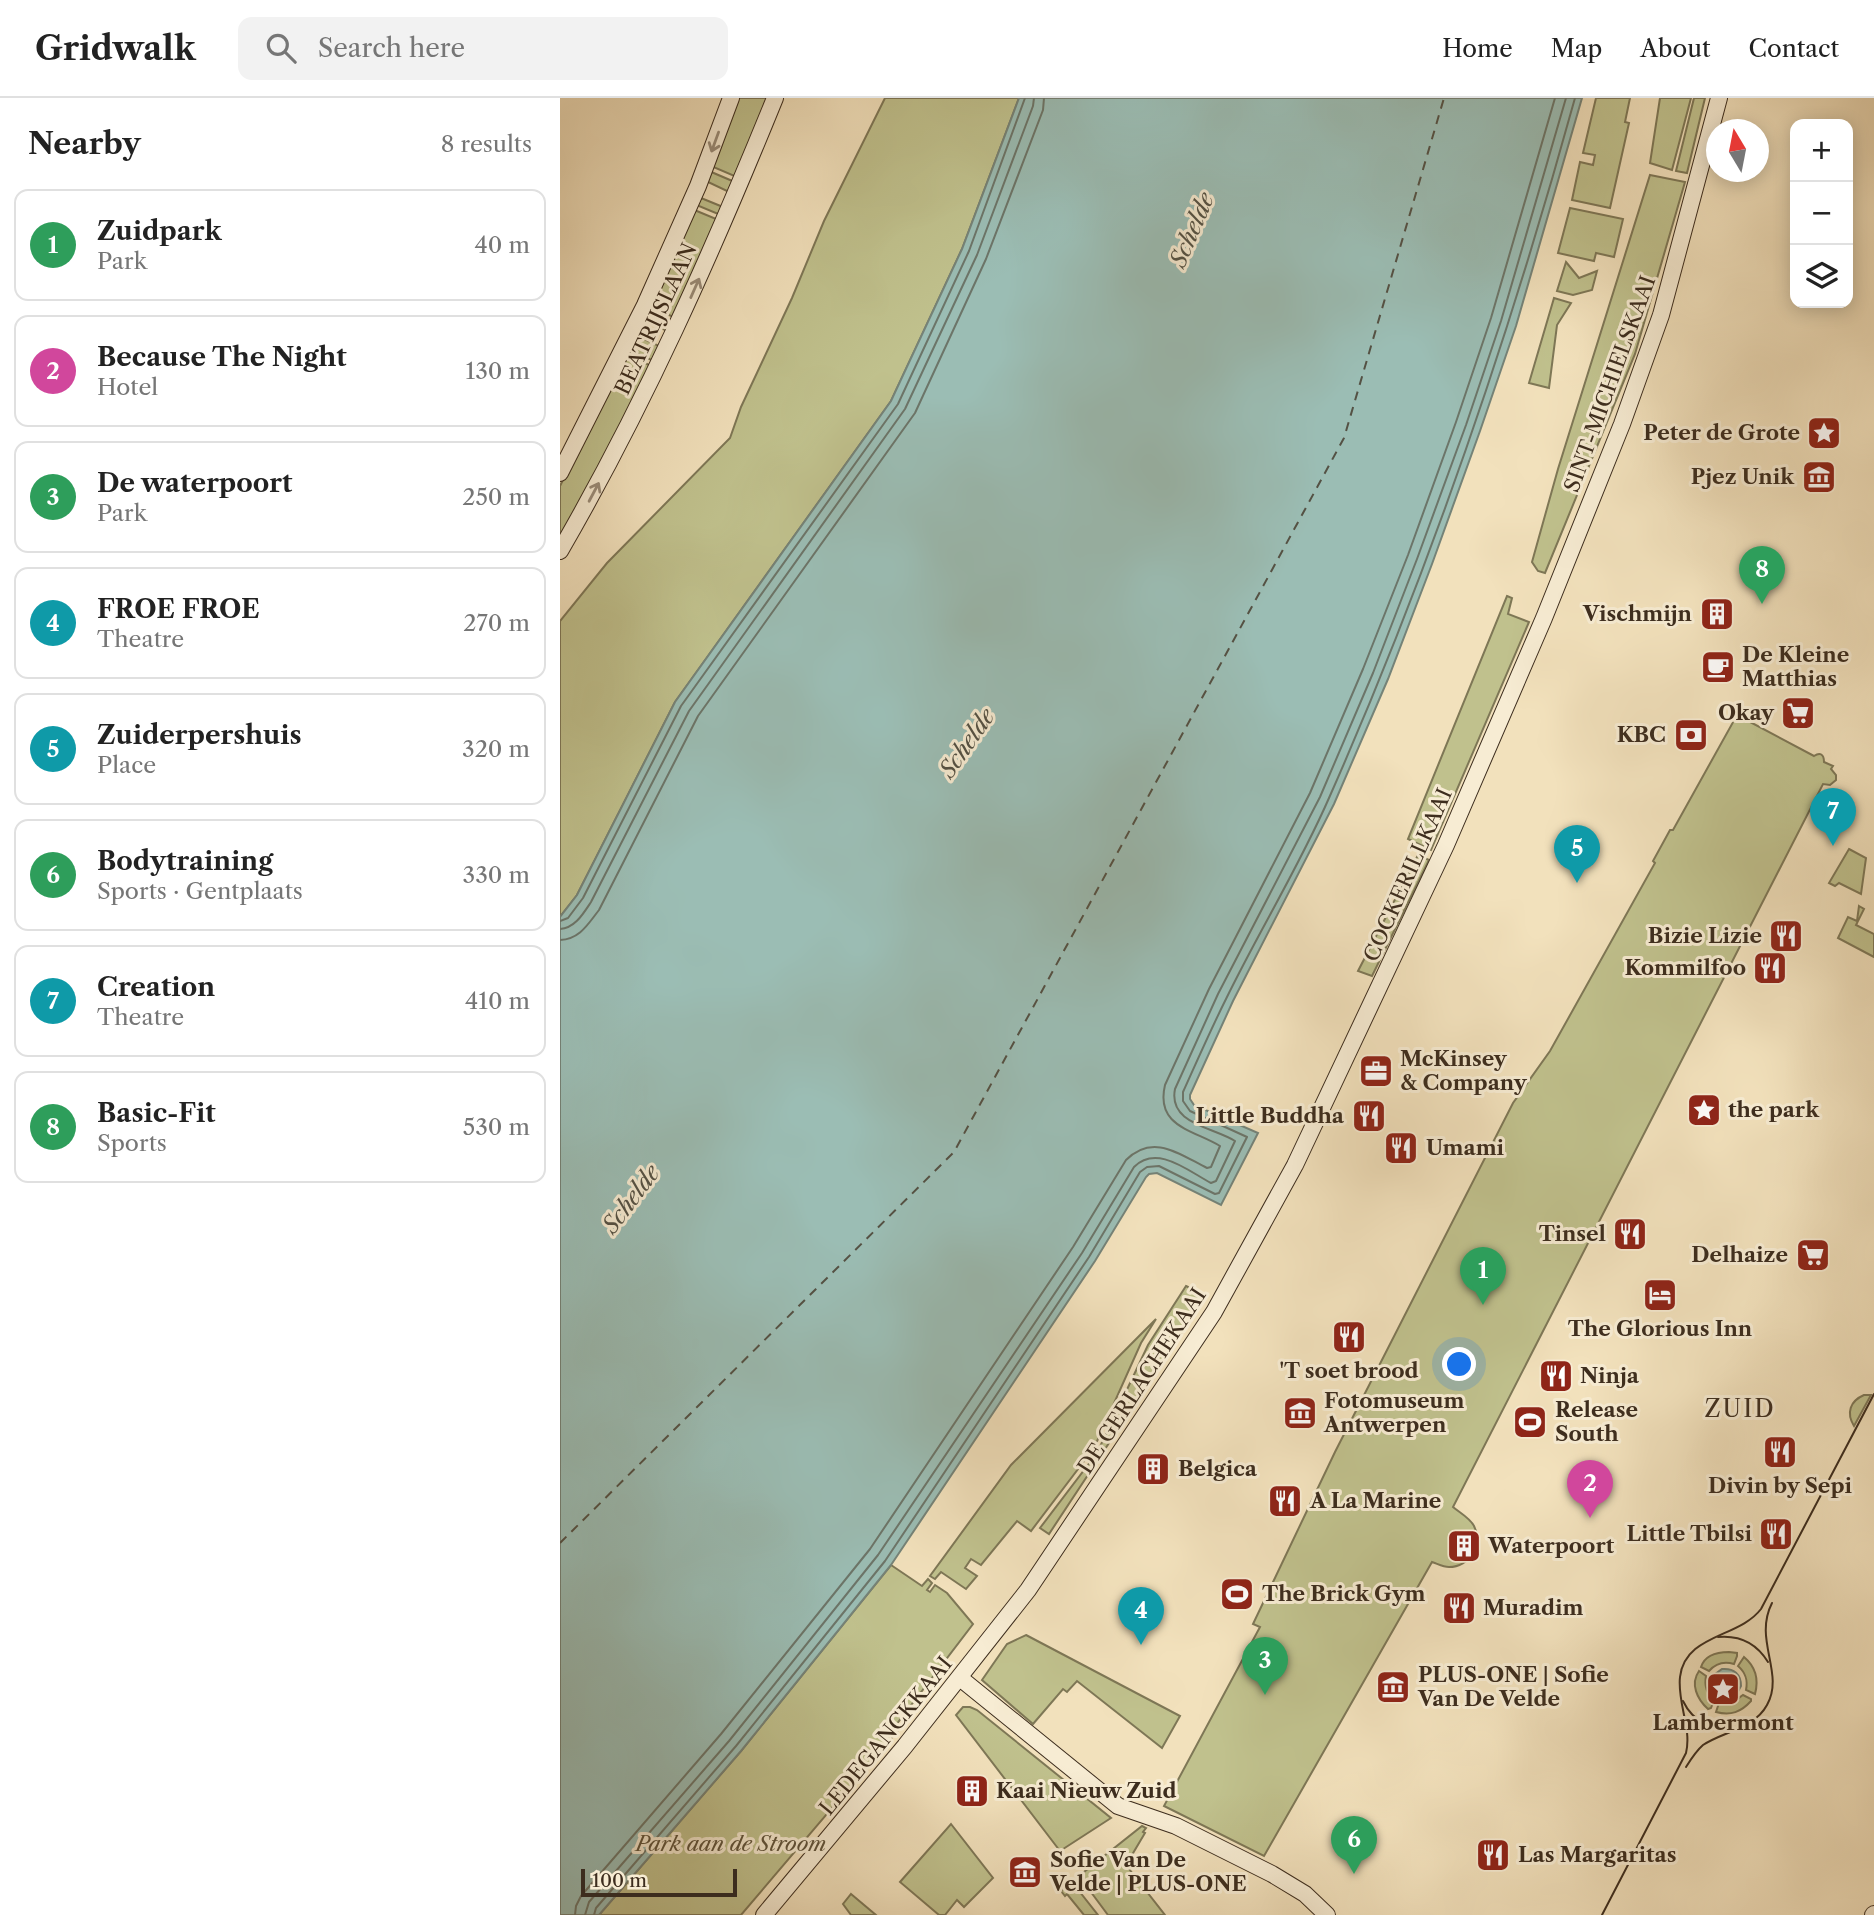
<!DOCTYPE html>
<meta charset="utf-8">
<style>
:root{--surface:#fff;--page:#f2f2f2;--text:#222;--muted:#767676;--line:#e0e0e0;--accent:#8f2418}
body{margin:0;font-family:"Libre Caslon Text",serif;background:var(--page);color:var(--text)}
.controls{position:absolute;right:21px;top:21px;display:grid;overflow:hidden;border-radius:14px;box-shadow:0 4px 18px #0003}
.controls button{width:63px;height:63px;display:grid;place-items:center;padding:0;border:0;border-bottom:2px solid var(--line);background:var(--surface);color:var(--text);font:35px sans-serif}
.compass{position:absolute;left:1146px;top:21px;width:63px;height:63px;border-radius:50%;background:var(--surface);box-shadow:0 4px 18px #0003;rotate:350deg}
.scale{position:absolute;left:21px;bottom:18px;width:156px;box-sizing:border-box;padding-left:7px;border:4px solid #3d2d1e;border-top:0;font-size:19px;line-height:24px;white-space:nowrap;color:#3d2d1e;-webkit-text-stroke:5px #f7ecd3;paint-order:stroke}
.you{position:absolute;left:900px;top:1267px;width:24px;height:24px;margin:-18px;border:5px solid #fff;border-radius:50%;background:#1a73e8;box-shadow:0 0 0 10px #1a73e833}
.badge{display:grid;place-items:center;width:46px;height:46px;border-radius:50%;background:var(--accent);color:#fff;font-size:23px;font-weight:700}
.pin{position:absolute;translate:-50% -58px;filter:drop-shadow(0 2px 4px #0008)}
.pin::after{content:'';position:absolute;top:37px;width:24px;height:21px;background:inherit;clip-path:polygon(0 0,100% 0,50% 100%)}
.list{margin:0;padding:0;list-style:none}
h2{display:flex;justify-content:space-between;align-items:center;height:91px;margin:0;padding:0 28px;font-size:30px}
h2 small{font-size:23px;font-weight:400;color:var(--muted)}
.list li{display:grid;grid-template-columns:46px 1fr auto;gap:21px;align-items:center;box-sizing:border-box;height:112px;margin:0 14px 14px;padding:0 14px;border:2px solid var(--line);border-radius:14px}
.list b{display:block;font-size:26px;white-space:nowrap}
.list p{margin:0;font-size:23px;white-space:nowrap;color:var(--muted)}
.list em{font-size:23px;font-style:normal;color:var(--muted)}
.icon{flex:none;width:38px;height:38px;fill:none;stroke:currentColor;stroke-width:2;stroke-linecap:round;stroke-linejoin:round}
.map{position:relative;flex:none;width:1314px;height:1817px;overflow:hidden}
header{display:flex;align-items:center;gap:42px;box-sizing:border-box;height:98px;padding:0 35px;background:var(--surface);border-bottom:2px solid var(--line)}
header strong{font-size:33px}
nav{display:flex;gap:38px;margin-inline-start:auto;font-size:24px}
.search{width:490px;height:63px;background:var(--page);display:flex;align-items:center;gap:18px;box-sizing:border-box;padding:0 24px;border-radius:14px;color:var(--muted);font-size:26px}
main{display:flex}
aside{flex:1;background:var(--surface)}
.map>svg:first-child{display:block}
</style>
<header>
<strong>Gridwalk</strong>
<div class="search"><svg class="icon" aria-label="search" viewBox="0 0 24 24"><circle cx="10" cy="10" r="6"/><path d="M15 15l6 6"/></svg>Search here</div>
<nav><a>Home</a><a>Map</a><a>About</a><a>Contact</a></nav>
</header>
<main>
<aside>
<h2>Nearby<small>8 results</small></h2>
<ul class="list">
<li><span class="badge" style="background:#2e9e5b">1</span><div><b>Zuidpark</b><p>Park</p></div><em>40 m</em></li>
<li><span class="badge" style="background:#d1479c">2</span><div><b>Because The Night</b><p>Hotel</p></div><em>130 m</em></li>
<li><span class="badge" style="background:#2e9e5b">3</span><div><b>De waterpoort</b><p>Park</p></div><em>250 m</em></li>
<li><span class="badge" style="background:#0f9aa8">4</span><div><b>FROE FROE</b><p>Theatre</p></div><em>270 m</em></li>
<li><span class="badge" style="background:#0f9aa8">5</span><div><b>Zuiderpershuis</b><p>Place</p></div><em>320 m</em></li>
<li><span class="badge" style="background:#2e9e5b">6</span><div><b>Bodytraining</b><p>Sports · Gentplaats</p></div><em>330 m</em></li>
<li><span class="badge" style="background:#0f9aa8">7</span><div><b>Creation</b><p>Theatre</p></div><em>410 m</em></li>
<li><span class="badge" style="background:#2e9e5b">8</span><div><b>Basic-Fit</b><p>Sports</p></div><em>530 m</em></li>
</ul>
</aside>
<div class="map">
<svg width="1314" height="1817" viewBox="0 0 1314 1817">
<rect width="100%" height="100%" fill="#f2e1bc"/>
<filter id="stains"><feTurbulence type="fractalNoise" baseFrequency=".00286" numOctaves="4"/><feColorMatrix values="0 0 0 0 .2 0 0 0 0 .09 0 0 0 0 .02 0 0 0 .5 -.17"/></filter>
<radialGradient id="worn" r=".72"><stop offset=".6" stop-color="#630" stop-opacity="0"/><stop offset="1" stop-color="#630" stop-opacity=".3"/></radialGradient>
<!-- green -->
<g fill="#c0c18d" stroke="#7e7756" stroke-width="2">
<path d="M177 0H210L179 80 151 68Z"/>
<path d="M325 0H459L402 151 331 303 115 604 17 797 0 819V523L47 465 170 340 181 309 232 200 264 123Z"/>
<path d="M1036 0H1070L1065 24 1069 25 1050 110 1012 102 1020 64 1033 67 1035 57 1023 55Z"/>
<path d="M1100 0H1131L1112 72 1090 65Z"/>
<path d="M1134 0H1145L1127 75 1116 73Z"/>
<path d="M149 73 177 85 170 93H167L148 84 147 82Z"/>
<path d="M1090 77 1125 84 1075 256 985 475 978 473 972 464 998 371Z"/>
<path d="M141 100 163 109V118L134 106Z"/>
<path d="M1010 110 1063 121 1054 159 1036 155 1034 163 998 155Z"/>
<path d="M132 111 161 123 117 221 89 207Z"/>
<path d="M1006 164 1019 180 1037 173 1032 192 1013 197 997 193Z"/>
<path d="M994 200 1011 205 997 227 989 290 969 285Z"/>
<path d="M87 212 115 225 107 232H105L87 223 85 220Z"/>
<path d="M78 238 99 248 96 264 67 251Z"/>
<path d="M65 255 93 269 0 444V388Z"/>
<path d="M947 498 952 500 948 516 969 524 871 752 848 741Z"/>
<path d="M1177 617 1254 658C1260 654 1264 656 1264 664L1273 668 1271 671 1276 677V682L1270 687 1263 686 893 1409C900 1415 910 1420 914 1428 924 1447 909 1469 889 1469 883 1469 878 1466 872 1464L704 1758 604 1708 700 1529 693 1526 775 1354 953 1005 990 953 1095 765 1093 763 1110 732H1113Z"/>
<path d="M1289 751 1306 760 1301 796 1279 785 1275 788 1269 785Z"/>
<path d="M858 757 869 762 812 878 798 873Z"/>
<path d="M1299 808 1304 811 1296 827 1314 836V859L1278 840 1288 819 1297 823Z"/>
<path d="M626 1188 646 1198 489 1436 480 1430 537 1355 588 1247Z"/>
<path d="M596 1221 581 1245 534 1350 471 1433 457 1423 421 1467 411 1461 405 1470 417 1478 406 1491 381 1474 375 1481 370 1478 451 1367Z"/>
<path d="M1304 1297H1311L1294 1328C1286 1315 1290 1303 1304 1297Z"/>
<path d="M331 1467 362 1488 368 1481 372 1485 367 1492 370 1494 375 1487 387 1495 413 1526 333 1631 340 1630 181 1817H39L181 1653Z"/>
<path d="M466 1537 620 1618 602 1650 517 1583 507 1594 503 1591 473 1626 422 1582 447 1546Z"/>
<path d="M1169 1554 1177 1555V1558L1174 1566C1164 1563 1156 1565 1149 1573L1141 1569C1145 1557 1158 1554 1169 1554Z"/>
<path d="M1184 1559C1196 1569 1199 1581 1195 1596L1186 1592C1188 1582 1186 1575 1178 1568Z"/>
<path d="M1139 1573 1146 1578C1144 1588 1146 1595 1154 1602L1151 1610 1148 1611C1137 1601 1130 1586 1139 1573Z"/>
<path d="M1183 1597 1191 1601V1603C1181 1614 1171 1618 1156 1614L1159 1605H1172Z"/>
<path d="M403 1609H410L417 1612 551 1720 500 1753 396 1617Z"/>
<path d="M391 1726 433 1780 404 1809 397 1802 385 1817H379L340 1784Z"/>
<path d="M582 1728 586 1730 583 1734 585 1735 566 1767 605 1817H548L519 1778Z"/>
<path d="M512 1784 538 1817H524L507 1796 505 1798 501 1793Z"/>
<path d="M291 1796 316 1817H291L283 1806Z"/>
</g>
<!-- water -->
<g fill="#9bbdb4" stroke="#758378" stroke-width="2">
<path d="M459 0H1022L956 228 920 333 872 466 828 581 774 706 673 903 630 997V1001L634 1007 698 1035 661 1107 597 1075 589 1076 586 1079 535 1163 331 1467 181 1653 39 1817H0V819L17 797 115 604 331 303 402 151Z"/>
<path d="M1162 1571C1174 1570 1181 1576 1181 1588L1176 1597 1167 1590V1583L1163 1587 1151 1584 1154 1577Z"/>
</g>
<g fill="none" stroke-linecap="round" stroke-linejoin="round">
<!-- shore -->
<g stroke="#6c7569" stroke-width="2">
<path d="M0 823 8 820 23 800 121 608 338 306 409 153 465 0"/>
<path d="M0 831C15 830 23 816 31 804L129 613 345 311 417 157 473 8 474 0"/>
<path d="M0 842C20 841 28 826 39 812L138 618 355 315 426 161 483 12 484 0"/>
<path d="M15 1817 16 1808 21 1798 161 1636 310 1451 513 1149 566 1062C593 1035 619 1056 647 1070L651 1069 660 1048C634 1032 595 1029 605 987L649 891 750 695 803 571 848 457 896 324 931 220 995 0"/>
<path d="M25 1817 29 1804 169 1643 318 1457 522 1155 574 1069C597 1046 628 1073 651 1085L656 1083 675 1043C653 1029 608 1026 615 991L658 896 760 699 813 575 857 461 906 327 941 223 1006 0"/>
<path d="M34 1817 36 1810 176 1648 325 1463 529 1159 580 1074 587 1069 599 1068 655 1096 659 1095 687 1039 630 1013 623 1003V994C637 963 651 931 666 901 699 833 739 769 769 700 869 474 949 239 1015 0"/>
</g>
<!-- ferry -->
<path stroke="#545144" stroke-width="2" stroke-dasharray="9 7" stroke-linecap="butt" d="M0 1445 394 1054 784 340 884 0"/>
<!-- secondary casing -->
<g stroke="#3d2d1e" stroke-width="18">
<g id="secondary">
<path d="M0 375 85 207 138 88 171 0"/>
<path d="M0 453C84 308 152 155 215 0"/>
<path d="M400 1580 558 1708 616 1728 712 1776 745 1796 767 1817"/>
<path d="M204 1817 345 1648 468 1492 654 1214 735 1067 886 747 984 520 1062 326 1101 217 1159 0"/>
<path d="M1313 1817 1314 1816"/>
</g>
</g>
<!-- secondary -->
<use href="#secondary" stroke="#f7ecd3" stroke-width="16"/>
<!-- tram -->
<g stroke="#3d2d1e" stroke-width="2">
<path d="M1158 1539C1180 1537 1197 1546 1208 1564"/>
<path d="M1123 1603C1133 1624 1153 1633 1175 1631"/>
<path d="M1126 1669C1131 1661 1136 1653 1143 1647 1164 1633 1194 1631 1207 1607 1225 1575 1193 1542 1212 1505"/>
<path d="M1042 1817 1126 1655C1132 1630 1117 1605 1120 1579 1125 1536 1179 1540 1201 1511L1314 1296"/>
</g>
</g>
<!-- one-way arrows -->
<defs><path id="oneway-shaft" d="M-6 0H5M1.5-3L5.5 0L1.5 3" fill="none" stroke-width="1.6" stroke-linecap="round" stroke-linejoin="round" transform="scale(1.75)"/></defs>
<g stroke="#9a8c78">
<use href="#oneway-shaft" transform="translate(155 44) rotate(110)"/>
<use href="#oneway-shaft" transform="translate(135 190) rotate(-66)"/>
<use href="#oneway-shaft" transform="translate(34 394) rotate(-62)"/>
</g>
<!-- icons -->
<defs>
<g id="sight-square" transform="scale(1.75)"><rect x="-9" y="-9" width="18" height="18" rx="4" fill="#8f2418" stroke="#f7ecd3"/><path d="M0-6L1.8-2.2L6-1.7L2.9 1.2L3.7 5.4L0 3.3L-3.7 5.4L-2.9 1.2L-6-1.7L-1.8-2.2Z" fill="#fff"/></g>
<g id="museum-square" transform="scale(1.75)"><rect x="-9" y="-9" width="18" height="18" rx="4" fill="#8f2418" stroke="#f7ecd3"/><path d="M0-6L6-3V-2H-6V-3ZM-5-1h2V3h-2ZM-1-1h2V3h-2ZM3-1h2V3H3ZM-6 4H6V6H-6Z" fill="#fff"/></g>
<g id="building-square" transform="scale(1.75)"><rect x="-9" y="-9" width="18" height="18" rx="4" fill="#8f2418" stroke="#f7ecd3"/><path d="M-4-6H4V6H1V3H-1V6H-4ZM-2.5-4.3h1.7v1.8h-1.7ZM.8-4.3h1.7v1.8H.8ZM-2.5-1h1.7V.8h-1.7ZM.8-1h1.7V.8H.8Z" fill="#fff"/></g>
<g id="cafe-square" transform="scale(1.75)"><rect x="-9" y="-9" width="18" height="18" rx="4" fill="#8f2418" stroke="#f7ecd3"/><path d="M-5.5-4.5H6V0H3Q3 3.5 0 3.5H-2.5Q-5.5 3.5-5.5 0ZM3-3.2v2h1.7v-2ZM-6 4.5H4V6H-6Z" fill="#fff"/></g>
<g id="supermarket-square" transform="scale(1.75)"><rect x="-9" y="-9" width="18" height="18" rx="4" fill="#8f2418" stroke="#f7ecd3"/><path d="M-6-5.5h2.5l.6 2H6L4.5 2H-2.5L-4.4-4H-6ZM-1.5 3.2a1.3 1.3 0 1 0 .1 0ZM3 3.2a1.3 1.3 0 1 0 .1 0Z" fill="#fff"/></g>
<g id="bank-square" transform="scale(1.75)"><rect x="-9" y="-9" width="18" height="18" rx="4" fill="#8f2418" stroke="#f7ecd3"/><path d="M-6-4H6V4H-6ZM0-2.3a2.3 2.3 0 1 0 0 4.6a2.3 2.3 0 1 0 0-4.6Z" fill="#fff"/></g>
<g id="restaurant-square" transform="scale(1.75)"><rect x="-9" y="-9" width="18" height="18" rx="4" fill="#8f2418" stroke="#f7ecd3"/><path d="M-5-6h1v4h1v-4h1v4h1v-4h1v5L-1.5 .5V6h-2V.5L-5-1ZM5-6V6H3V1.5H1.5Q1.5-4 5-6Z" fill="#fff"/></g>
<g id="office-square" transform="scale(1.75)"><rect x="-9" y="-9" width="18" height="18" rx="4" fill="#8f2418" stroke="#f7ecd3"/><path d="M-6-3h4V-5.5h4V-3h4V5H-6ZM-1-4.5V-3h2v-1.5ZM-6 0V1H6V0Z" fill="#fff"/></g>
<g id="hotel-square" transform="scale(1.75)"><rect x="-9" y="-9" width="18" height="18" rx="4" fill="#8f2418" stroke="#f7ecd3"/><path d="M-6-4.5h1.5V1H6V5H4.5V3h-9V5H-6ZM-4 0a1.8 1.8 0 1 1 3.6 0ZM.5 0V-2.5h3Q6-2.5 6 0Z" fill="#fff"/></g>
<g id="stadium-square" transform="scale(1.75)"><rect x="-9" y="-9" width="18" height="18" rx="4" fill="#8f2418" stroke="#f7ecd3"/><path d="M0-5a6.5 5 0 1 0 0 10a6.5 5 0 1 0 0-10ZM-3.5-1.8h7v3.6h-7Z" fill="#fff"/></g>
</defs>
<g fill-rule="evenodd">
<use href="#sight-square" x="1264" y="335"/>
<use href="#museum-square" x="1259" y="379"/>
<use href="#building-square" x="1157" y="516"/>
<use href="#cafe-square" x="1158" y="569"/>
<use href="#supermarket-square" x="1238" y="615"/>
<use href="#bank-square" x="1131" y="637"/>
<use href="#restaurant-square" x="1226" y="838"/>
<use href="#restaurant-square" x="1210" y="870"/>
<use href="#office-square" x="816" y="973"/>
<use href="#sight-square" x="1144" y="1012"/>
<use href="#restaurant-square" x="809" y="1018"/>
<use href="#restaurant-square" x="841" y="1050"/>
<use href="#restaurant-square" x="1070" y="1136"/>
<use href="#supermarket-square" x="1253" y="1157"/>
<use href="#hotel-square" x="1100" y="1197"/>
<use href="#restaurant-square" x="789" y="1239"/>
<use href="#restaurant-square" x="996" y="1278"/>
<use href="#museum-square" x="740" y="1315"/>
<use href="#stadium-square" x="970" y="1324"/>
<use href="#restaurant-square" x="1220" y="1354"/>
<use href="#building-square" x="593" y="1371"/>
<use href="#restaurant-square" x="725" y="1403"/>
<use href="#restaurant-square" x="1216" y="1436"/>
<use href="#building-square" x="904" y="1448"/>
<use href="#stadium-square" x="677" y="1496"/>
<use href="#restaurant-square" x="899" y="1510"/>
<use href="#museum-square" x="833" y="1589"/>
<use href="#sight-square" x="1163" y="1591"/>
<use href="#building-square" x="412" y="1693"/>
<use href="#restaurant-square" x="933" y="1757"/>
<use href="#museum-square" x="465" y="1774"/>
</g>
<g text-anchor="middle" stroke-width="6" stroke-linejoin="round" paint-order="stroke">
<!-- street labels -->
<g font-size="21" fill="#3d2d1e" stroke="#f7ecd3">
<text transform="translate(96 221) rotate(-65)" y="7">BEATRIJSLAAN</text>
<text transform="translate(1050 286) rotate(-70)" y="7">SINT-MICHIELSKAAI</text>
<text transform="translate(848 777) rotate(-66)" y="7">COCKERILLKAAI</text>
<text transform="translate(582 1283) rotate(-57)" y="7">DE GERLACHEKAAI</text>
<text transform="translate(326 1638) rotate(-51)" y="7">LEDEGANCKKAAI</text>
</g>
<!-- poi labels -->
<g font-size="21" font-weight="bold" fill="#3d2d1e" stroke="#f7ecd3" text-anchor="start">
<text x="1240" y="342" text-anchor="end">Peter de Grote</text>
<text x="1234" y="386" text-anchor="end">Pjez Unik</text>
<text x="1132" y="523" text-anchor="end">Vischmijn</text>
<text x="1182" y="564">De Kleine<tspan x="1182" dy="24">Matthias</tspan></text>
<text x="1214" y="622" text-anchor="end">Okay</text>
<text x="1106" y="644" text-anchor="end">KBC</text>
<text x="1202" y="845" text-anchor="end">Bizie Lizie</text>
<text x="1186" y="877" text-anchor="end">Kommilfoo</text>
<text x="840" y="968">McKinsey<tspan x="840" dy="24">&amp; Company</tspan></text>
<text x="1168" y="1019">the park</text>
<text x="784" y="1025" text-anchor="end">Little Buddha</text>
<text x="866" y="1057">Umami</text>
<text x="1046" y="1143" text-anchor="end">Tinsel</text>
<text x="1228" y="1164" text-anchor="end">Delhaize</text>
<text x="1100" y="1238" text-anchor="middle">The Glorious Inn</text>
<text x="789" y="1280" text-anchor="middle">'T soet brood</text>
<text x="1020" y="1285">Ninja</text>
<text x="764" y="1310">Fotomuseum<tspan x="764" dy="24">Antwerpen</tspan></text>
<text x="995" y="1319">Release<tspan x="995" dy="24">South</tspan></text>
<text x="618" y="1378">Belgica</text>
<text x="1220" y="1395" text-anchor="middle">Divin by Sepi</text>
<text x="750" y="1410">A La Marine</text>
<text x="1192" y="1443" text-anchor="end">Little Tbilsi</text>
<text x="928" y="1455">Waterpoort</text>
<text x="702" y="1503">The Brick Gym</text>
<text x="923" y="1517">Muradim</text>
<text x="858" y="1584">PLUS-ONE | Sofie<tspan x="858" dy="24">Van De Velde</tspan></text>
<text x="1163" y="1632" text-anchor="middle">Lambermont</text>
<text x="436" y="1700">Kaai Nieuw Zuid</text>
<text x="958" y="1764">Las Margaritas</text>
<text x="490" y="1769">Sofie Van De<tspan x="490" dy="24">Velde | PLUS-ONE</tspan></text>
</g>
<!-- park labels -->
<g font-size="21" font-style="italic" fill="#5e523a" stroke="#f7ecd3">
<text x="171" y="1753">Park aan de Stroom</text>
</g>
<!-- water labels -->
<g font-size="23" font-style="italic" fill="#545144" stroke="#f7ecd3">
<text transform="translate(632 132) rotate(-67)" y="8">Schelde</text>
<text transform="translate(407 645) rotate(-55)" y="8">Schelde</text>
<text transform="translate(71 1101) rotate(-53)" y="8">Schelde</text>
</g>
<!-- quarter labels -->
<g font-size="24" letter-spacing="2" fill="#3d2d1e" stroke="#f7ecd3">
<text x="1180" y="1319">ZUID</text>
</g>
</g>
<rect width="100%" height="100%" filter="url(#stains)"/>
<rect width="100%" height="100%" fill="url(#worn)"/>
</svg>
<div class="controls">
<button>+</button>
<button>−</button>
<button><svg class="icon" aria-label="layers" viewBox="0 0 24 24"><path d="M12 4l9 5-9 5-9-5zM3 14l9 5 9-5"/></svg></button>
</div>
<svg class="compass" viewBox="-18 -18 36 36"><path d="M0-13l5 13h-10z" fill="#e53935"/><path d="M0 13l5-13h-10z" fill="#767676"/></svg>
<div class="scale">100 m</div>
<div class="you"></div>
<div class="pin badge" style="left:923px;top:1207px;background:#2e9e5b">1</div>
<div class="pin badge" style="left:1030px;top:1420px;background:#d1479c">2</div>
<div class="pin badge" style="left:705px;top:1597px;background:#2e9e5b">3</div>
<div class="pin badge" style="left:581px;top:1547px;background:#0f9aa8">4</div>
<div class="pin badge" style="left:1017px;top:785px;background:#0f9aa8">5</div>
<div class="pin badge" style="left:794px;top:1776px;background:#2e9e5b">6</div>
<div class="pin badge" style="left:1273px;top:748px;background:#0f9aa8">7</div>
<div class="pin badge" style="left:1202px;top:506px;background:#2e9e5b">8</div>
</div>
</main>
